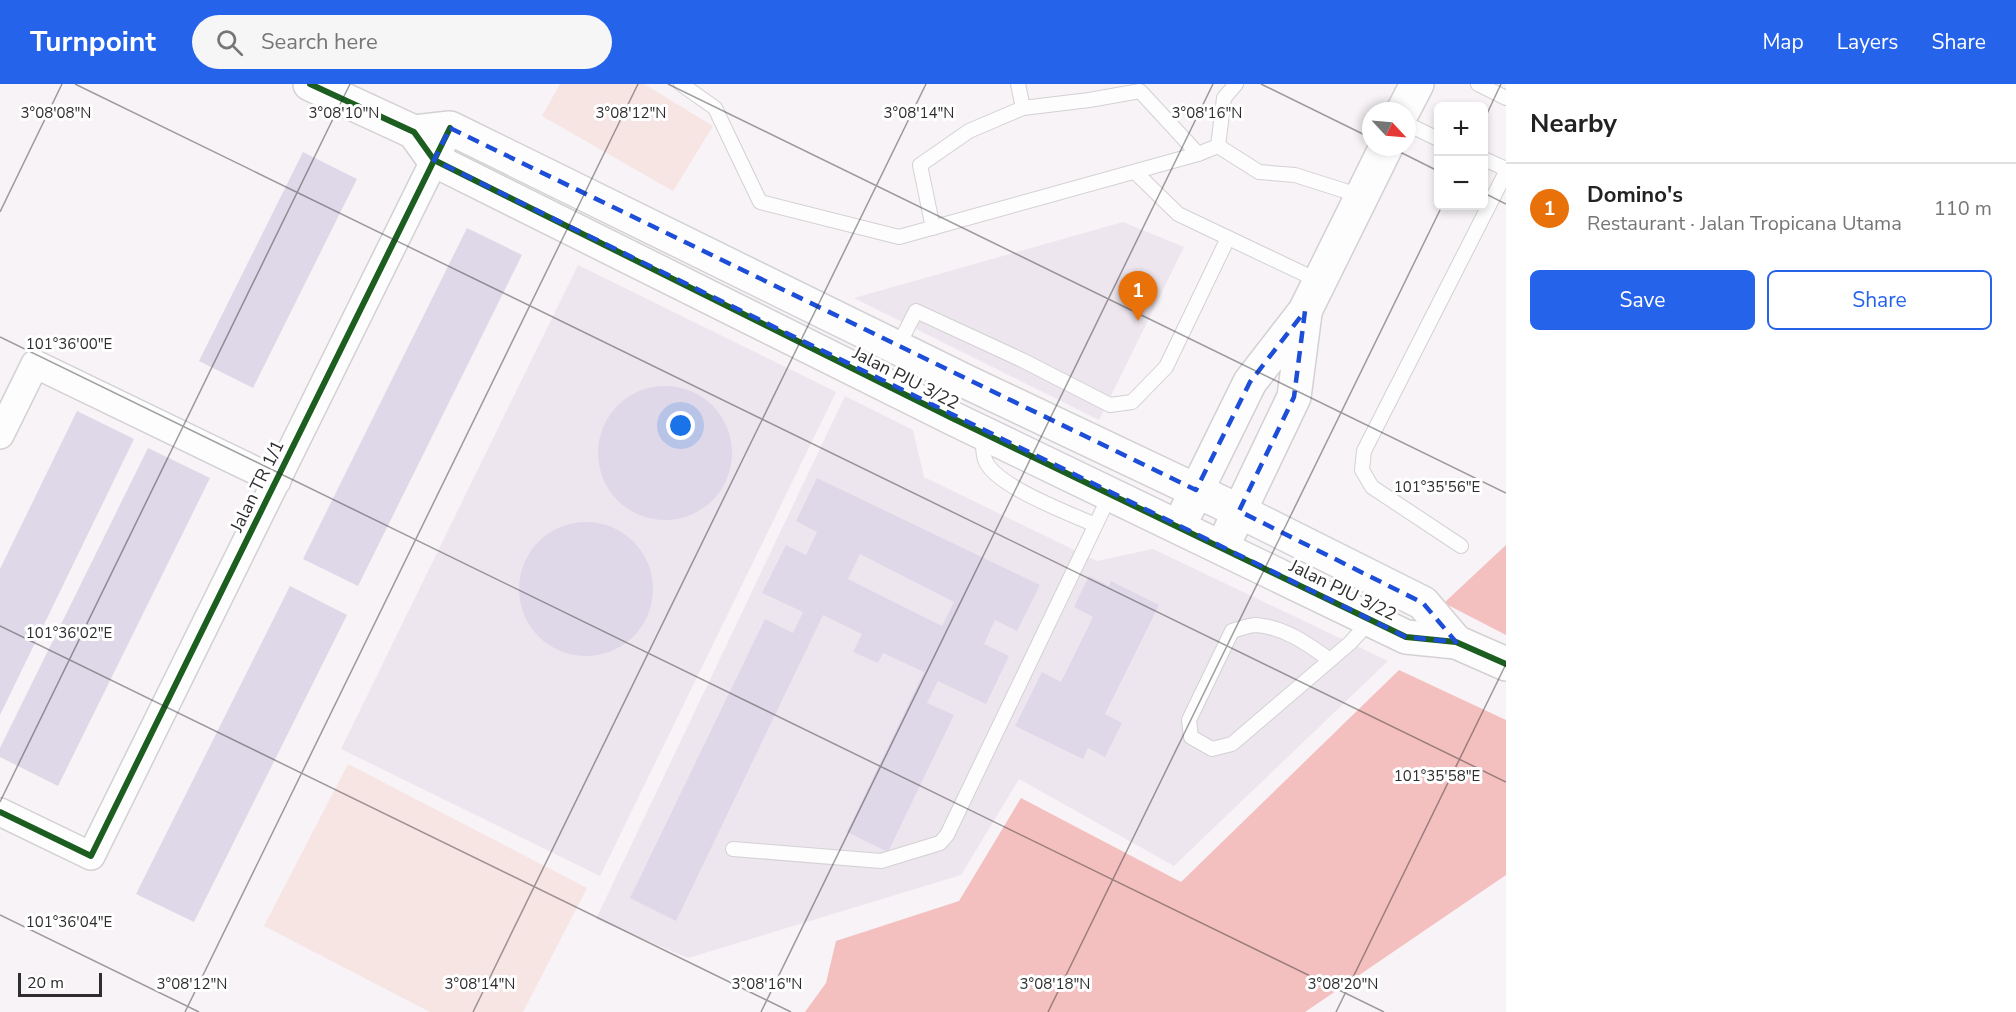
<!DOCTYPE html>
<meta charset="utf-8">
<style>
:root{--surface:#fff;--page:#f6f6f6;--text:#222;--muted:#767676;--line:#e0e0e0;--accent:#2563eb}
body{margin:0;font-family:"Nunito Sans",sans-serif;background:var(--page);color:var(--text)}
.controls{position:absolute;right:18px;top:18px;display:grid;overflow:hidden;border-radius:9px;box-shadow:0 3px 9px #0003}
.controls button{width:54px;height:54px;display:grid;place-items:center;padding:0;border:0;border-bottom:2px solid var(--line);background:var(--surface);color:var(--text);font:30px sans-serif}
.compass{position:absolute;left:1362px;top:18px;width:54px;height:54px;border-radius:50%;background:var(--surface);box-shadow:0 3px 9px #0003;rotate:116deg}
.scale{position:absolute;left:18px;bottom:15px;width:84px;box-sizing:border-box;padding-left:6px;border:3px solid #2f2d2f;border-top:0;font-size:16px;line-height:21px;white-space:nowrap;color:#2f2d2f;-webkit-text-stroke:4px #fff;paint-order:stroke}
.you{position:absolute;left:681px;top:342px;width:21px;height:21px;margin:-15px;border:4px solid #fff;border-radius:50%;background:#1a73e8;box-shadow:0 0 0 9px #1a73e833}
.badge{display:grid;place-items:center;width:39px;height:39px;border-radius:50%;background:var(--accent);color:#fff;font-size:20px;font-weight:700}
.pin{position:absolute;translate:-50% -50px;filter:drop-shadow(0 2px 3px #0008)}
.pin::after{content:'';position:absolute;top:32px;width:21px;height:18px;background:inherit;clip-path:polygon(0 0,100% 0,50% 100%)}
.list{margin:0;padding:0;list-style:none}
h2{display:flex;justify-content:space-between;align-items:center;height:78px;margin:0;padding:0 24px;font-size:26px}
h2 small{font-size:20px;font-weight:400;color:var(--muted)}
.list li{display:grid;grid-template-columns:39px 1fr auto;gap:18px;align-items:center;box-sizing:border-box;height:90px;padding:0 24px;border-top:2px solid var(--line)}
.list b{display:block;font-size:22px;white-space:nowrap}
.list p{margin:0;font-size:20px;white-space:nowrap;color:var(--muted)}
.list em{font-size:20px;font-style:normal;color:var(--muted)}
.actions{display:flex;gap:12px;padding:18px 24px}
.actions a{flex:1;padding:14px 0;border:2px solid var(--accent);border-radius:9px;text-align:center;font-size:21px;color:var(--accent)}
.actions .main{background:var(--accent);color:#fff}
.icon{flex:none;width:33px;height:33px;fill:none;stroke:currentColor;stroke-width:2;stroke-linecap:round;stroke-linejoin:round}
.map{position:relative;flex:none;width:1506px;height:928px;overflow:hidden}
header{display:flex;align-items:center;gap:36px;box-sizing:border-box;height:84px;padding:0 30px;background:var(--accent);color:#fff}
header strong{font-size:28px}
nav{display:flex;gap:33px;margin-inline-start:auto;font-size:21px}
.search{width:420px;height:54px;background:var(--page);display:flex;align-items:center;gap:15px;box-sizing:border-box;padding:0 21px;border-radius:33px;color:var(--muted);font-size:22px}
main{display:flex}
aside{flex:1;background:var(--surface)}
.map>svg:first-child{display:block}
</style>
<header>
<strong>Turnpoint</strong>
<div class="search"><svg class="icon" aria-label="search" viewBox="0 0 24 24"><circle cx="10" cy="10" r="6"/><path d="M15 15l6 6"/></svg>Search here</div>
<nav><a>Map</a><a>Layers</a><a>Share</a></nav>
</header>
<main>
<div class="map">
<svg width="1506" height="928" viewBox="0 0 1506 928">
<rect width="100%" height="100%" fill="#f7f3f6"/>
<!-- built -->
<g fill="#eee6ee">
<path d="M1123 138 1184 163 1099 336 854 214Z"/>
<path d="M578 181 836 308 600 792 341 665Z"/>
<path d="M845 312 913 346 924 393 1097 477 1153 465 1388 577 1174 782 1019 695 961 791 688 874 596 835Z"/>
</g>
<!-- green -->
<g fill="#f7e5e4">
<path d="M560 0H644L713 42 673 107 542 32Z"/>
<path d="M348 680 587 804 523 928H430L264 842Z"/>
</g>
<!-- forest -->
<g fill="#f4c0bf">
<path d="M1506 461V551L1444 519Z"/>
<path d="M1399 586 1506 636V791L1305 928H805L826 899 836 857 959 817 1021 714 1181 798Z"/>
</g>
<!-- building -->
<g fill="#dfd8e8" fill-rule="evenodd">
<path d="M303 68 357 95 253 304 199 277Z"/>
<path d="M467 144 522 171 358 502 303 475Z"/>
<circle cx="665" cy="369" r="67"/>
<path d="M77 327 134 355 0 631V485Z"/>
<path d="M148 364 210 394 58 702 0 673V664Z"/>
<path d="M817 394 1040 501 1017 547 995 536 984 560 1009 572 986 620 938 597 927 619 954 631 888 768 847 748 924 588 883 569 878 579 853 568 862 550 823 531 676 837 630 814 765 535 793 549 803 528 762 509 786 461 806 471 817 448 796 437ZM860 470 954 518 942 542 848 495Z"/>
<circle cx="586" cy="505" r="67"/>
<path d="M1089 492 1109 502 1111 497 1159 521 1105 630 1122 639 1105 673 1088 664 1083 675 1015 642 1042 588 1061 598 1093 533 1074 523Z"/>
<path d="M290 502 347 531 194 838 136 810Z"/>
</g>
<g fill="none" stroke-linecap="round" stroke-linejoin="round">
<!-- service casing -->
<g stroke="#d3d1d3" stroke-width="16">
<g id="service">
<path d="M681 0 715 24 760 118 899 153 1198 70 1218 62 1224 14 1236 0"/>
<path d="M1018 0 1023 24"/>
<path d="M1478 0 1506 14"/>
<path d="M1407 40 1438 55"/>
<path d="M1218 62 1259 88 1295 91 1361 112"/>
<path d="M1484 75 1506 85"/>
<path d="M1135 88 1178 130 1319 197"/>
<path d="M933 144 920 81 969 47 1023 24 1089 16 1140 7 1198 70"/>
<path d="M897 264 916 227 1022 276 1110 321 1132 318 1166 283 1228 154"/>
<path d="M983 350C983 358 982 370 986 378 998 403 1069 429 1095 441"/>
<path d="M1461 462 1372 403 1362 386 1364 367 1506 88"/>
<path d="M1330 576C1308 560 1284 543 1256 541 1249 541 1239 545 1232 547L1189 636 1191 653 1212 665 1232 660 1350 559 1371 536"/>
<path d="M733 765 881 777 940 759 947 751 1110 411"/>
</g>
</g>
<!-- minor casing -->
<g stroke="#d3d1d3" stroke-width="30">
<g id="minor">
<path d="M0 351 35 280 277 397"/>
<path d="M0 728 91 772 444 57"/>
</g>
</g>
<!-- tertiary casing -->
<g stroke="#d3d1d3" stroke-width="36">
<g id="tertiary">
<path d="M310 0 414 48 434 76 952 334 1406 553 1456 558 1506 580"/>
<path d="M1403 27 1417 0"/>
<path d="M414 48 450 44 969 299 1239 427 1423 519 1456 558"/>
<path d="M1187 426 1250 298 1305 227 1386 63"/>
<path d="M1230 447 1294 313 1305 229"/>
</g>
</g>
<!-- service -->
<use href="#service" stroke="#fefdfe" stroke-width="14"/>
<!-- minor -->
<use href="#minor" stroke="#fefdfe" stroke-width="27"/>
<!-- tertiary -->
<use href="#tertiary" stroke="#fefdfe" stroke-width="33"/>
<!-- cycleway casing -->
<g stroke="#fff" stroke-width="10">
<g id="cycleway">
<path d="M310 0 414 48 434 76 952 334 1406 553 1456 558 1506 580"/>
<path d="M0 728 91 772 450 44"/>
</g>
</g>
<!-- cycleway -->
<use href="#cycleway" stroke="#1b5e20" stroke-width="6"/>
</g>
<!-- marked area -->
<path fill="none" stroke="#1d4ed8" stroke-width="4.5" stroke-dasharray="12 8" stroke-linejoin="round" d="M450 44 1196 406 1250 298 1305 227 1294 313 1239 427 1423 519 1456 558 1406 553 434 76Z"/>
<!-- ticks -->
<path fill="none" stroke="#2f2d2f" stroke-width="1.5" stroke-opacity="0.45" d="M75 0 1506 698M668 0 1506 409M1261 0 1371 54M1484 36 1501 0M1390 63 1438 87M1484 109 1506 120M0 128 62 0M0 253 1384 928M0 542 791 928M0 718 350 0M0 831 199 928M185 928 638 0M473 928 926 0M761 928 1213 0M1048 928 1442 122M1336 928 1506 580"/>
<g text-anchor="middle" stroke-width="6" stroke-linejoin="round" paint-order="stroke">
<!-- street labels -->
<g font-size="18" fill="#2f2d2f" stroke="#fff">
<text transform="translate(906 294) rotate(27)" y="6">Jalan PJU 3/22</text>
<text transform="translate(257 402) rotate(-64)" y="6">Jalan TR 1/1</text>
<text transform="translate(1343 506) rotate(26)" y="6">Jalan PJU 3/22</text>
</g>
</g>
<g font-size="15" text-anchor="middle" fill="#2f2d2f" stroke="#fff" stroke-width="6" stroke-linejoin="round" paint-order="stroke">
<text x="56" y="34">3°08'08"N</text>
<text x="344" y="34">3°08'10"N</text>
<text x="631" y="34">3°08'12"N</text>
<text x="919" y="34">3°08'14"N</text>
<text x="1207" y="34">3°08'16"N</text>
<text x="69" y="265">101°36'00"E</text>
<text x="1437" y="408">101°35'56"E</text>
<text x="69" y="554">101°36'02"E</text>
<text x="1437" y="697">101°35'58"E</text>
<text x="69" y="843">101°36'04"E</text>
<text x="192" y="905">3°08'12"N</text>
<text x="480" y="905">3°08'14"N</text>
<text x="767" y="905">3°08'16"N</text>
<text x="1055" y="905">3°08'18"N</text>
<text x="1343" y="905">3°08'20"N</text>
</g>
</svg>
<div class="controls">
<button>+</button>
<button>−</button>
</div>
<svg class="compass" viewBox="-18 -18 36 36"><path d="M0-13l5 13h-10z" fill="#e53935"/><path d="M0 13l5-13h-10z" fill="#767676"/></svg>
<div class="scale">20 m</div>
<div class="you"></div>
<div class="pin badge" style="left:1138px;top:237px;background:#e8710a">1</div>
</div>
<aside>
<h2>Nearby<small></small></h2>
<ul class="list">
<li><span class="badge" style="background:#e8710a">1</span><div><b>Domino's</b><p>Restaurant · Jalan Tropicana Utama</p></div><em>110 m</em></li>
</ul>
<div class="actions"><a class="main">Save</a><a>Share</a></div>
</aside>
</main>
